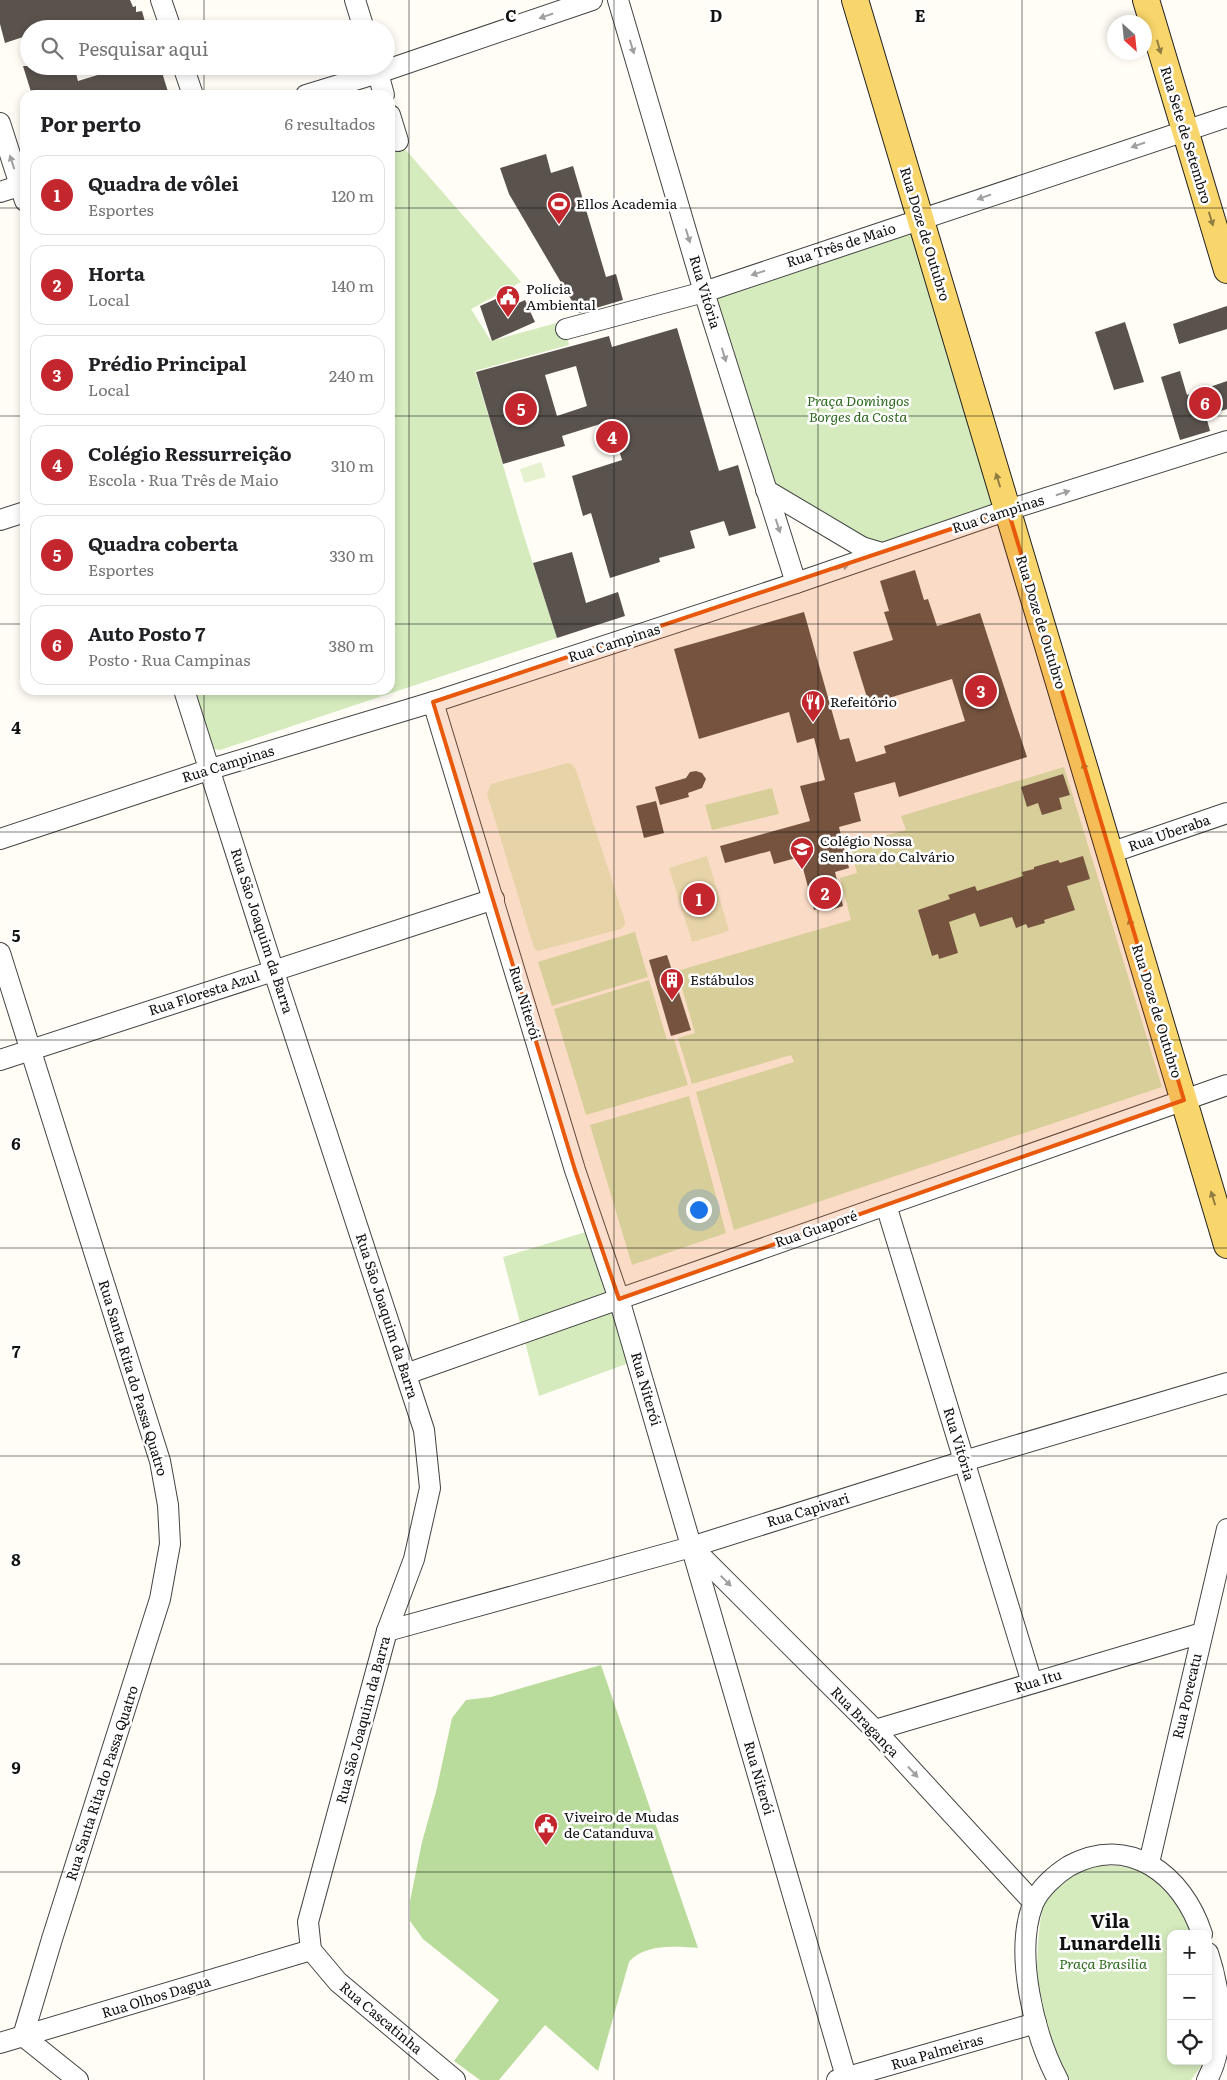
<!DOCTYPE html>
<html lang="pt">
<meta charset="utf-8">
<style>
:root{--surface:#fff;--page:#f6f6f6;--text:#202124;--muted:#757577;--line:#e0e0e0;--accent:#c4262e}
body{margin:0;font-family:Literata,serif;background:var(--page);color:var(--text)}
.controls{position:absolute;right:15px;bottom:15px;display:grid;overflow:hidden;border-radius:10px;box-shadow:0 2px 8px #0003}
.controls button{width:45px;height:45px;display:grid;place-items:center;padding:0;border:0;border-bottom:1px solid var(--line);background:var(--surface);color:var(--text);font:25px sans-serif}
.compass{position:absolute;left:1107px;top:15px;width:45px;height:45px;border-radius:50%;background:var(--surface);box-shadow:0 2px 8px #0003;rotate:153deg}
.you{position:absolute;left:698px;top:1209px;width:18px;height:18px;margin:-12px;border:4px solid #fff;border-radius:50%;background:#1a73e8;box-shadow:0 0 0 8px #1a73e833}
.badge{display:grid;place-items:center;width:32px;height:32px;border-radius:50%;background:var(--accent);color:#fff;font-size:16px;font-weight:700}
.pin{position:absolute;translate:-50% -50%;border:2px solid #fff;box-shadow:0 1px 5px #0006}
.list{margin:0;padding:0;list-style:none}
h2{display:flex;justify-content:space-between;align-items:center;height:65px;margin:0;padding:0 20px;font-size:21px}
h2 small{font-size:16px;font-weight:400;color:var(--muted)}
.list li{display:grid;grid-template-columns:32px 1fr auto;gap:15px;align-items:center;box-sizing:border-box;height:80px;margin:0 10px 10px;padding:0 10px;border:1px solid var(--line);border-radius:15px}
.list b{display:block;font-size:19px;white-space:nowrap}
.list p{margin:0;font-size:16px;white-space:nowrap;color:var(--muted)}
.list em{font-size:16px;font-style:normal;color:var(--muted)}
.icon{flex:none;width:28px;height:28px;fill:none;stroke:currentColor;stroke-width:2;stroke-linecap:round;stroke-linejoin:round}
.map{position:relative;flex:none;width:1227px;height:2080px;overflow:hidden}
.search{position:absolute;background:var(--surface);box-shadow:0 2px 8px #0003;left:20px;top:20px;width:375px;height:55px;display:flex;align-items:center;gap:12px;box-sizing:border-box;padding:0 18px;border-radius:28px;color:var(--muted);font-size:19px}
.panel{position:absolute;background:var(--surface);box-shadow:0 2px 8px #0003;left:20px;top:90px;width:375px;height:605px;border-radius:15px}
.map>svg:first-child{display:block}
</style>
<div class="map">
<svg width="1227" height="2080" viewBox="0 0 1227 2080">
<rect width="100%" height="100%" fill="#fffdf5"/>
<!-- green -->
<g fill="#d5ebbd">
<path d="M398 141 521 282 471 309 491 341 560 322 566 329 569 345 475 371 524 536 557 638 220 750 207 748 184 690H390V144Z"/>
<path d="M911 227 999 505 878 548 770 485 715 298Z"/>
<path d="M1064 767 1162 1087 734 1230 696 1092 794 1062 791 1055 692 1084 678 1038 695 1033 677 971 851 920 840 878 857 873 850 845 906 830 901 816Z"/>
<path d="M772 788 779 814 712 830 705 805Z"/>
<path d="M635 932 648 977 552 1006 538 962Z"/>
<path d="M649 980 667 1040 674 1039 688 1085 586 1115 554 1009Z"/>
<path d="M689 1096 726 1233 632 1265 590 1125Z"/>
<path d="M599 1228 637 1360 539 1396 503 1257Z"/>
<path d="M1118 1866 1145 1871 1170 1889 1194 1934H1171V2061H1205L1191 2080H1070C1056 2065 1047 2043 1041 2023 1035 2000 1035 1915 1048 1895 1054 1885 1076 1870 1088 1867 1097 1865 1109 1866 1118 1866Z"/>
</g>
<!-- forest -->
<path fill="#b9dc9c" d="M601 1665 698 1948C675 1946 644 1944 629 1962L598 2071 545 2025 499 2080H480L454 2061 499 2000 423 1939 410 1921V1901L422 1842 436 1792 452 1718 466 1700 491 1697Z"/>
<!-- pitch -->
<g fill="#e6f2cf">
<path d="M541 462 546 477 524 483 520 469Z"/>
<path d="M568 763 572 764 576 770 625 921V925L621 929 538 951 534 948 487 794 491 784Z"/>
<path d="M707 856 729 931 692 942 669 868Z"/>
</g>
<!-- building -->
<g fill="#5a524d" fill-rule="evenodd">
<path d="M0 0H130L133 7 136 6V12L142 11 147 29H29V35L5 43 0 24Z"/>
<path d="M23 66H74L78 81 127 66H160L169 95H32Z"/>
<path d="M546 154 551 173 573 166 606 277 616 274 623 300 579 313 509 194 500 168Z"/>
<path d="M505 295 510 307 525 300 535 322 492 341 480 306Z"/>
<path d="M1227 306V329L1179 344 1173 324Z"/>
<path d="M1125 322 1144 382 1114 390 1095 332Z"/>
<path d="M677 328 719 471 738 465 756 528 729 536 724 521 690 531 695 548 659 558 660 562 610 578 591 513 583 516 572 476 622 460 610 421 562 436 565 446 503 464 476 372 609 336 612 347ZM576 366 587 406 557 416 545 375Z"/>
<path d="M1180 371 1187 395 1227 381V409L1206 416 1210 431 1180 440 1161 377Z"/>
<path d="M572 552 586 603 618 592 625 616 557 638 533 563Z"/>
<path d="M915 570 924 600 928 599 937 626 980 613 1027 757 899 797 895 782 854 793 861 821 839 827 849 868 835 872 843 906 831 910 830 906 814 910 800 857 774 864 770 851 725 863 720 846 810 821 800 786 825 780 814 738 797 743 789 712 699 739 674 649 804 612 840 740 849 738 856 762 886 753 884 746 965 721 952 679 869 704 853 652 893 640 884 612 889 611 880 581Z"/>
<path d="M696 771 702 773 706 779 702 788 688 793 689 797 660 805 655 787 686 778 690 772Z"/>
<path d="M1063 774 1070 795 1059 798 1062 809 1042 815 1038 803 1027 807 1021 787Z"/>
<path d="M656 801 664 833 644 838 636 806Z"/>
<path d="M1083 856 1090 879 1067 886 1075 910 1044 920 1045 923 1028 928 1026 924 1016 928 1012 917 980 927 975 913 949 922 958 953 939 959 938 954 932 956 918 910 950 899 948 895 975 886 977 891 1023 876 1022 872 1034 869V867L1058 860 1060 863Z"/>
<path d="M667 955 691 1030 671 1036 649 960Z"/>
</g>
<g fill="none" stroke-linecap="round" stroke-linejoin="round">
<!-- minor casing -->
<g stroke="#444" stroke-width="22">
<g id="minor">
<path d="M161 0 171 29"/>
<path d="M355 0 364 29"/>
<path d="M618 0 704 292 796 583"/>
<path d="M183 66 193 95"/>
<path d="M376 66 384 95"/>
<path d="M306 95 378 73 592 0"/>
<path d="M390 115 398 141"/>
<path d="M0 123 25 201"/>
<path d="M0 192 25 184"/>
<path d="M566 329 704 292 1227 117"/>
<path d="M766 490 862 547 882 553"/>
<path d="M0 520 25 512"/>
<path d="M184 690 273 969 424 1430 430 1488 414 1559 387 1631 308 1922 311 1950"/>
<path d="M433 702 575 1170 619 1299 847 2080"/>
<path d="M0 839 211 769 443 699 796 583 1008 510 1227 441"/>
<path d="M1110 853 1227 813"/>
<path d="M0 953 160 1461 168 1505 170 1544 160 1599 52 1939 23 2036 78 2080"/>
<path d="M0 1060 494 899"/>
<path d="M886 1205 1032 1683"/>
<path d="M406 1374 1227 1085"/>
<path d="M693 1548 875 1730 1033 1902"/>
<path d="M387 1631 691 1547 964 1461 1227 1383"/>
<path d="M875 1730 1202 1633"/>
<path d="M1149 1863 1227 1529"/>
<path d="M311 1950 338 1982 455 2080"/>
<path d="M0 2043 311 1950"/>
<path d="M837 2080 1036 2023"/>
<path d="M1058 2080C1034 2035 1014 1953 1033 1904 1039 1889 1056 1874 1069 1866 1129 1833 1183 1875 1202 1934"/>
<path d="M1207 2080C1227 2044 1221 1992 1208 1953"/>
</g>
</g>
<!-- major casing -->
<g stroke="#222" stroke-width="28">
<g id="major">
<path d="M855 0 1227 1245"/>
<path d="M1146 0 1227 270"/>
</g>
</g>
<!-- minor -->
<use href="#minor" stroke="#fff" stroke-width="20"/>
<!-- major -->
<use href="#major" stroke="#f9d66b" stroke-width="26"/>
</g>
<!-- one-way arrows -->
<defs><path id="oneway-solid" d="M-6-.8H1V-3.2L6.5 0L1 3.2V.8H-6Z" transform="scale(1.25)"/></defs>
<g fill="#a0a0a0">
<use href="#oneway-solid" transform="translate(546 16) rotate(161)"/>
<use href="#oneway-solid" transform="translate(632 47) rotate(73)"/>
<use href="#oneway-solid" transform="translate(1138 145) rotate(161)"/>
<use href="#oneway-solid" transform="translate(12 162) rotate(-108)"/>
<use href="#oneway-solid" transform="translate(984 197) rotate(161)"/>
<use href="#oneway-solid" transform="translate(688 236) rotate(73)"/>
<use href="#oneway-solid" transform="translate(758 273) rotate(162)"/>
<use href="#oneway-solid" transform="translate(724 355) rotate(73)"/>
<use href="#oneway-solid" transform="translate(1063 493) rotate(-17)"/>
<use href="#oneway-solid" transform="translate(778 526) rotate(72)"/>
<use href="#oneway-solid" transform="translate(842 567) rotate(-19)"/>
<use href="#oneway-solid" transform="translate(726 1581) rotate(45)"/>
<use href="#oneway-solid" transform="translate(913 1772) rotate(47)"/>
</g>
<g fill="#917d42">
<use href="#oneway-solid" transform="translate(1159 47) rotate(74)"/>
<use href="#oneway-solid" transform="translate(1211 219) rotate(73)"/>
<use href="#oneway-solid" transform="translate(998 480) rotate(-107)"/>
<use href="#oneway-solid" transform="translate(1085 769) rotate(-107)"/>
<use href="#oneway-solid" transform="translate(1131 925) rotate(-107)"/>
<use href="#oneway-solid" transform="translate(1213 1198) rotate(-107)"/>
</g>
<!-- marked area -->
<path fill="#e8590c" fill-opacity="0.2" stroke="#e8590c" stroke-width="4" stroke-linejoin="round" d="M1008 510 1184 1100 619 1299 575 1170 433 702Z"/>
<!-- grid -->
<path fill="none" stroke="#111" stroke-width="1" stroke-opacity="0.55" d="M204 0V29M409 0V2080M614 0V2080M818 0V2080M1022 0V2080M204 66V95M0 208H25M390 208H1227M0 416H25M390 416H1227M0 624H25M390 624H1227M204 690V2080M0 832H1227M0 1040H1227M0 1248H1227M0 1456H1227M0 1664H1227M0 1872H1227"/>
<!-- icons -->
<defs>
<g id="stadium-pin" transform="scale(1.25)"><path d="M0 17L-7.5 6A9.5 9.5 0 1 1 7.5 6Z" fill="#c4262e" stroke="#fff"/><path d="M0-5a6.5 5 0 1 0 0 10a6.5 5 0 1 0 0-10ZM-3.5-1.8h7v3.6h-7Z" fill="#fff"/></g>
<g id="civic-pin" transform="scale(1.25)"><path d="M0 17L-7.5 6A9.5 9.5 0 1 1 7.5 6Z" fill="#c4262e" stroke="#fff"/><path d="M-.6-6.5H3V-4.5H.6V-3L4-1V1h2V6H-6V1h2V-1L-.6-3ZM-1.2 2.5V6h2.4V2.5Z" fill="#fff"/></g>
<g id="restaurant-pin" transform="scale(1.25)"><path d="M0 17L-7.5 6A9.5 9.5 0 1 1 7.5 6Z" fill="#c4262e" stroke="#fff"/><path d="M-5-6h1v4h1v-4h1v4h1v-4h1v5L-1.5 .5V6h-2V.5L-5-1ZM5-6V6H3V1.5H1.5Q1.5-4 5-6Z" fill="#fff"/></g>
<g id="school-pin" transform="scale(1.25)"><path d="M0 17L-7.5 6A9.5 9.5 0 1 1 7.5 6Z" fill="#c4262e" stroke="#fff"/><path d="M0-5L7-2L0 1L-7-2ZM-4 1L0 2.5L4 1V4Q0 6-4 4Z" fill="#fff"/></g>
<g id="building-pin" transform="scale(1.25)"><path d="M0 17L-7.5 6A9.5 9.5 0 1 1 7.5 6Z" fill="#c4262e" stroke="#fff"/><path d="M-4-6H4V6H1V3H-1V6H-4ZM-2.5-4.3h1.7v1.8h-1.7ZM.8-4.3h1.7v1.8H.8ZM-2.5-1h1.7V.8h-1.7ZM.8-1h1.7V.8H.8Z" fill="#fff"/></g>
</defs>
<g fill-rule="evenodd">
<use href="#stadium-pin" x="559" y="204"/>
<use href="#civic-pin" x="508" y="297"/>
<use href="#restaurant-pin" x="813" y="702"/>
<use href="#school-pin" x="802" y="849"/>
<use href="#building-pin" x="672" y="980"/>
<use href="#civic-pin" x="546" y="1825"/>
</g>
<g text-anchor="middle" stroke-width="5" stroke-linejoin="round" paint-order="stroke">
<!-- street labels -->
<g font-size="14" fill="#111" stroke="#fff">
<text transform="translate(1186 135) rotate(73)" y="5">Rua Sete de Setembro</text>
<text transform="translate(925 234) rotate(73)" y="5">Rua Doze de Outubro</text>
<text transform="translate(841 245) rotate(-18)" y="5">Rua Três de Maio</text>
<text transform="translate(705 292) rotate(73)" y="5">Rua Vitória</text>
<text transform="translate(998 514) rotate(-18)" y="5">Rua Campinas</text>
<text transform="translate(1041 622) rotate(73)" y="5">Rua Doze de Outubro</text>
<text transform="translate(614 643) rotate(-18)" y="5">Rua Campinas</text>
<text transform="translate(228 764) rotate(-17)" y="5">Rua Campinas</text>
<text transform="translate(1169 833) rotate(-19)" y="5">Rua Uberaba</text>
<text transform="translate(262 931) rotate(72)" y="5">Rua São Joaquim da Barra</text>
<text transform="translate(204 993) rotate(-18)" y="5">Rua Floresta Azul</text>
<text transform="translate(525 1003) rotate(73)" y="5">Rua Niterói</text>
<text transform="translate(1157 1011) rotate(73)" y="5">Rua Doze de Outubro</text>
<text transform="translate(816 1229) rotate(-19)" y="5">Rua Guaporé</text>
<text transform="translate(387 1316) rotate(72)" y="5">Rua São Joaquim da Barra</text>
<text transform="translate(133 1378) rotate(73)" y="5">Rua Santa Rita do Passa Quatro</text>
<text transform="translate(646 1389) rotate(74)" y="5">Rua Niterói</text>
<text transform="translate(959 1444) rotate(73)" y="5">Rua Vitória</text>
<text transform="translate(808 1510) rotate(-17)" y="5">Rua Capivari</text>
<text transform="translate(1038 1681) rotate(-17)" y="5">Rua Itu</text>
<text transform="translate(1187 1696) rotate(-77)" y="5">Rua Porecatu</text>
<text transform="translate(363 1720) rotate(-75)" y="5">Rua São Joaquim da Barra</text>
<text transform="translate(865 1722) rotate(46)" y="5">Rua Bragança</text>
<text transform="translate(759 1778) rotate(74)" y="5">Rua Niterói</text>
<text transform="translate(102 1783) rotate(-72)" y="5">Rua Santa Rita do Passa Quatro</text>
<text transform="translate(156 1997) rotate(-17)" y="5">Rua Olhos Dagua</text>
<text transform="translate(381 2018) rotate(40)" y="5">Rua Cascatinha</text>
<text transform="translate(937 2052) rotate(-16)" y="5">Rua Palmeiras</text>
</g>
<!-- poi labels -->
<g font-size="14" fill="#111" stroke="#fff" text-anchor="start">
<text x="576" y="209">Ellos Academia</text>
<text x="526" y="294">Polícia<tspan x="526" dy="16">Ambiental</tspan></text>
<text x="830" y="707">Refeitório</text>
<text x="820" y="846">Colégio Nossa<tspan x="820" dy="16">Senhora do Calvário</tspan></text>
<text x="690" y="985">Estábulos</text>
<text x="564" y="1822">Viveiro de Mudas<tspan x="564" dy="16">de Catanduva</tspan></text>
</g>
<!-- park labels -->
<g font-size="14" font-style="italic" fill="#2f6b1f" stroke="#fff">
<text x="858" y="406">Praça Domingos<tspan x="858" dy="16">Borges da Costa</tspan></text>
<text x="1103" y="1969">Praça Brasilia</text>
</g>
<!-- district labels -->
<g font-size="19" font-weight="bold" fill="#111" stroke="#fff">
<text x="1110" y="1928">Vila<tspan x="1110" dy="22">Lunardelli</tspan></text>
</g>
</g>
<g font-size="16" text-anchor="middle" font-weight="bold" fill="#111" stroke="#fff" stroke-width="5" stroke-linejoin="round" paint-order="stroke">
<text x="511" y="22">C</text>
<text x="716" y="22">D</text>
<text x="920" y="22">E</text>
<text x="16" y="734">4</text>
<text x="16" y="942">5</text>
<text x="16" y="1150">6</text>
<text x="16" y="1358">7</text>
<text x="16" y="1566">8</text>
<text x="16" y="1774">9</text>
</g>
</svg>
<div class="controls">
<button>+</button>
<button>−</button>
<button><svg class="icon" aria-label="locate" viewBox="0 0 24 24"><circle cx="12" cy="12" r="6"/><path d="M12 2v4M12 18v4M2 12h4M18 12h4"/></svg></button>
</div>
<svg class="compass" viewBox="-18 -18 36 36"><path d="M0-13l5 13h-10z" fill="#e53935"/><path d="M0 13l5-13h-10z" fill="#757577"/></svg>
<div class="you"></div>
<div class="pin badge" style="left:699px;top:899px">1</div>
<div class="pin badge" style="left:825px;top:893px">2</div>
<div class="pin badge" style="left:981px;top:691px">3</div>
<div class="pin badge" style="left:612px;top:437px">4</div>
<div class="pin badge" style="left:521px;top:409px">5</div>
<div class="pin badge" style="left:1205px;top:403px">6</div>
<div class="search"><svg class="icon" aria-label="search" viewBox="0 0 24 24"><circle cx="10" cy="10" r="6"/><path d="M15 15l6 6"/></svg>Pesquisar aqui</div>
<section class="panel">
<h2>Por perto<small>6 resultados</small></h2>
<ul class="list">
<li><span class="badge">1</span><div><b>Quadra de vôlei</b><p>Esportes</p></div><em>120 m</em></li>
<li><span class="badge">2</span><div><b>Horta</b><p>Local</p></div><em>140 m</em></li>
<li><span class="badge">3</span><div><b>Prédio Principal</b><p>Local</p></div><em>240 m</em></li>
<li><span class="badge">4</span><div><b>Colégio Ressurreição</b><p>Escola · Rua Três de Maio</p></div><em>310 m</em></li>
<li><span class="badge">5</span><div><b>Quadra coberta</b><p>Esportes</p></div><em>330 m</em></li>
<li><span class="badge">6</span><div><b>Auto Posto 7</b><p>Posto · Rua Campinas</p></div><em>380 m</em></li>
</ul>
</section>
</div>
